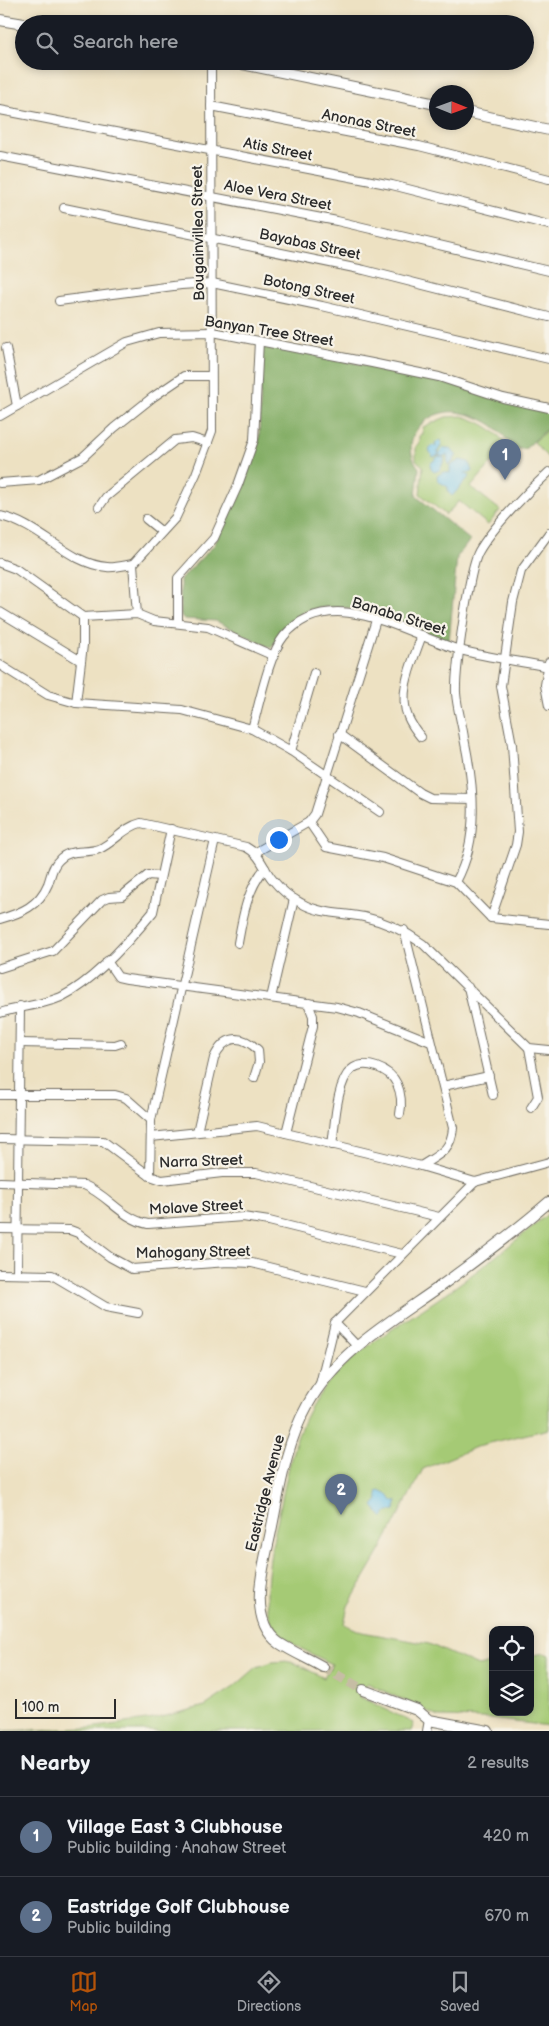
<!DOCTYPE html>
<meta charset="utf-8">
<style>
:root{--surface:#171b24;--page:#242831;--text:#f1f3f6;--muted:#9ea1a6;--line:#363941;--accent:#b45309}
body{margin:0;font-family:"Balsamiq Sans",sans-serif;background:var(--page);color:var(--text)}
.controls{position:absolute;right:15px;bottom:15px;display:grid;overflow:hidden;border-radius:10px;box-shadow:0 2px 8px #0003}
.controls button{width:45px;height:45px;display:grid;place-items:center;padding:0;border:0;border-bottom:1px solid var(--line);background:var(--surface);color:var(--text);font:25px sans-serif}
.compass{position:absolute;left:429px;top:85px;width:45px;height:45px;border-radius:50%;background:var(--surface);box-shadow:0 2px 8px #0003;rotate:91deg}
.scale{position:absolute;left:15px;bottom:12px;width:101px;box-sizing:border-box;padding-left:5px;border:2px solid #2b2b2b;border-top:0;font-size:14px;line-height:18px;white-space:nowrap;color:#2b2b2b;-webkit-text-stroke:4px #f7f3e8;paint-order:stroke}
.you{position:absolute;left:278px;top:839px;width:18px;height:18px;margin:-12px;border:4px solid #fff;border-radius:50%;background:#1a73e8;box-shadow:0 0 0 8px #1a73e833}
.badge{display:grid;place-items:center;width:32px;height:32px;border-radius:50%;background:var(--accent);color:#fff;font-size:16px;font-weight:700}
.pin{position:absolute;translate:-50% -41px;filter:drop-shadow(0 1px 2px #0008)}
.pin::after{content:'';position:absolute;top:26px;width:18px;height:15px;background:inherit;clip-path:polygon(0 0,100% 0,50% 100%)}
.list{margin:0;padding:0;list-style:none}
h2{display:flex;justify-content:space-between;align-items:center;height:65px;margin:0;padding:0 20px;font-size:21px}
h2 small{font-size:16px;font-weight:400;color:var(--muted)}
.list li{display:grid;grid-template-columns:32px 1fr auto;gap:15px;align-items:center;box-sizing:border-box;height:80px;padding:0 20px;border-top:1px solid var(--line)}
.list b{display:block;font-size:19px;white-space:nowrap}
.list p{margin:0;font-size:16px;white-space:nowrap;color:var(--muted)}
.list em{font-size:16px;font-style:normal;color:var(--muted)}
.icon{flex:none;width:28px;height:28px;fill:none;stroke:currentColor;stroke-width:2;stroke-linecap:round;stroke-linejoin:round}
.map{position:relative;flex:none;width:549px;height:1731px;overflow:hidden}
.search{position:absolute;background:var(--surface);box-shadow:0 2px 8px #0003;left:15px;right:15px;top:15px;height:55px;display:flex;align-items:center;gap:12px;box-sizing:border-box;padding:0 18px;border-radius:28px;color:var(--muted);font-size:19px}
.sheet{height:225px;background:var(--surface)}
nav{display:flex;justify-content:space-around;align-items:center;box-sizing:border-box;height:70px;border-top:1px solid var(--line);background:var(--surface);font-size:14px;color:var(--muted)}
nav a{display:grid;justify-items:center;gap:2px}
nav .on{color:var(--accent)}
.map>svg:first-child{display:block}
</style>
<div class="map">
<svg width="549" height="1731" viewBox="0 0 549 1731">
<rect width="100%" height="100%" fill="#f7f3e8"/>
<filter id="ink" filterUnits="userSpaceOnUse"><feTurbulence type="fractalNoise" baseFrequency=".02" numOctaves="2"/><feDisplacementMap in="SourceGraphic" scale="10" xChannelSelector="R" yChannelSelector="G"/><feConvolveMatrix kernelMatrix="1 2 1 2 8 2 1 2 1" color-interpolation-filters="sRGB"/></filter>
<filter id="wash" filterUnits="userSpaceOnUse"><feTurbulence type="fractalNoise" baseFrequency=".0096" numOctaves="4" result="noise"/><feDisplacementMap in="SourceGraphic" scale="20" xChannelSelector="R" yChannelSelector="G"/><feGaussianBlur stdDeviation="1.12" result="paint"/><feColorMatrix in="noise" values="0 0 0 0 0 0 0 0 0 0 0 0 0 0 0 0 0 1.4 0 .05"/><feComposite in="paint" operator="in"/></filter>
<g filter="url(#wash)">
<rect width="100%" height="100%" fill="#ede1c2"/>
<!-- green -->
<g fill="#a5ca74" stroke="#687a50">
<path d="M462 416C482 422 494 429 507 445L471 487 500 510 488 525 459 501 446 515 420 494 423 466 416 460V446L420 442V435L423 434V427L446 417Z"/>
<path d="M549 428V459L534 442Z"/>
<path d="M549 1213V1429L481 1445 423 1469 379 1553 348 1606 344 1624 362 1632 429 1644 478 1666 493 1663V1712H530V1656L544 1653 549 1655V1726L483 1718 439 1717 367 1683 360 1697 414 1723 411 1731H0L89 1728 154 1719 205 1706 234 1687 257 1667 272 1662 291 1661 324 1678 332 1664C313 1654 288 1645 275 1628 260 1609 270 1554 275 1532 285 1490 290 1442 312 1405 342 1356 393 1330 438 1299 477 1272 513 1243 549 1213Z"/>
</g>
<!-- forest -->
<path fill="#84ae66" stroke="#586c48" d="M262 344 438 380 549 411V427L525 449H516C510 444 506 438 500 432 491 422 476 416 462 413 430 405 395 438 419 468L416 496 470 540 457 557 449 641C407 625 355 598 309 610 293 615 280 635 271 648L216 621 184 619 181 616 180 580 215 544 259 441Z"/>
<!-- water -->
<g fill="#6ec3eb" stroke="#4c778b">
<path d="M440 440 442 444 438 451 439 455 433 457 429 450 433 445 436 447 435 443Z"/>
<path d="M444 448H450L457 456 454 458 453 462 448 465 447 455 441 457 439 453Z"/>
<path d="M439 456 445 458 440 470 434 472 431 469 430 464Z"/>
<path d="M460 460 469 462 472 472 465 473 470 476 452 496 448 492V487L438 481 437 476 443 472 450 473V466Z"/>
<path d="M380 1491 388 1495 392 1501H397L395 1510 386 1513 383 1518 373 1506 378 1500 377 1492Z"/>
</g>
</g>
<g filter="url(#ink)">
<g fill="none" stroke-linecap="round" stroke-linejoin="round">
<!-- tertiary-tunnel -->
<path stroke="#c6bda4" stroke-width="10" stroke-dasharray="10 5" stroke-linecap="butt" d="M323 1667 363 1690"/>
<!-- minor casing -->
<g stroke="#6f6b60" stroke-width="10">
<g id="minor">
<path d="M211 106 419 146 549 179"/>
<path d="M0 110 392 185 549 225"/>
<path d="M0 156 337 221 549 271"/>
<path d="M64 208 364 270 549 317"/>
<path d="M59 301 181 285 212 283 322 306 549 359"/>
<path d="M6 348 17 406"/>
<path d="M0 416 127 342 159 333 213 332 372 363 439 377 503 398 549 408"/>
<path d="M0 483 39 480 83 457 114 428 153 397 184 376H211"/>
<path d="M99 507 106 497 175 440 192 438 208 443"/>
<path d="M0 516C40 524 68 564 107 567 115 568 125 565 133 564"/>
<path d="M146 519 162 532"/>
<path d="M0 563 16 569 83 617 137 614 154 621 208 627 274 656"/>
<path d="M0 612 81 661"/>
<path d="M137 614 133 564 176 517 196 474 212 431 211 61"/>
<path d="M178 623V578L214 538 238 485 254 440 259 341"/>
<path d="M549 662 545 685 549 706"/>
<path d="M0 665 48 695 76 703 182 710 252 729 291 751 380 812"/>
<path d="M76 703 83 645V617"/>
<path d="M252 729C259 705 269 654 284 636 331 582 406 634 460 650 489 658 520 661 549 667"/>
<path d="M339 734 420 793 430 798 472 799"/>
<path d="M421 737C416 731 411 724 408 717 397 692 414 659 422 635"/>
<path d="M291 751 314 673"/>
<path d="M309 822 326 847 383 858 456 882 491 918 549 924"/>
<path d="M256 852 309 822 315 814 376 620"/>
<path d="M456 882C480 838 474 786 464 738 462 723 457 708 456 693 455 671 469 568 479 551 493 527 528 491 549 472"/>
<path d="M491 918 516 845 518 832 512 745 501 686 513 602 521 571 549 533"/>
<path d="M0 919C21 913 39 906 48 884 51 876 52 866 59 860 69 848 86 854 99 849 115 842 124 827 141 823L246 847C261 855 262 866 272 879 280 889 289 897 301 903 319 914 344 913 364 917 387 922 405 931 423 944L529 1048 549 1050"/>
<path d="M404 930 453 1128C451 1151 439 1154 421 1166"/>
<path d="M238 943C243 915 247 890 265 868"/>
<path d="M107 961 118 977 127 979 337 1007 359 1013 431 1042"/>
<path d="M0 968 53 951 102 900 109 897 122 896 148 875 160 876"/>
<path d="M468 987 493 1095"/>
<path d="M271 998 294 899"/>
<path d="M0 1013C18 1007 48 1004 63 996 95 980 130 940 153 912L171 829"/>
<path d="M20 1043 115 1045 121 1043"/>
<path d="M529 1048 538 1097 531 1108"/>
<path d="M443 1086 489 1076"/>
<path d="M0 1095H115L126 1098 151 1120"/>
<path d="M197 1132 214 1058C224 1036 240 1033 258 1050L259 1062 254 1078"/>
<path d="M286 1133 313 1026V1016L308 1003"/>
<path d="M151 1137 257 1126 421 1166 475 1182"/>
<path d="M0 1139 103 1141 150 1176 162 1180 222 1173H256L439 1217"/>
<path d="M332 1145C335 1126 336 1083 351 1070 364 1058 390 1069 397 1084 401 1093 402 1105 400 1114"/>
<path d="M150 1176 151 1120 215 840"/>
<path d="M0 1182 84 1185C108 1195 122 1219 148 1224L243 1217 269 1221 402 1254"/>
<path d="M475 1182 549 1162"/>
<path d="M0 1229 70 1230 78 1233 110 1257 132 1269 228 1262 252 1263 365 1291"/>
<path d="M0 1274 52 1275 106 1307 138 1313"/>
<path d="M17 1274 20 1006"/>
<path d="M335 1323 475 1182"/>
<path d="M335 1323 357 1346"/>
<path d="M320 1384 335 1323"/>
<path d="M427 1731 429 1720"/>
</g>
</g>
<!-- tertiary casing -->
<g stroke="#6f6b60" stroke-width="12">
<g id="tertiary">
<path d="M0 20 24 24"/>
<path d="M228 61 436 104"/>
<path d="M466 112 549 130"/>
<path d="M323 1667C309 1659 293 1652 279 1643 247 1620 263 1568 270 1536 279 1493 285 1445 307 1406 335 1354 388 1323 435 1290 474 1262 512 1234 549 1202"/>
<path d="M363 1690 417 1710 429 1720 488 1731"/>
</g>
</g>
<!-- minor -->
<use href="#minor" stroke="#fff" stroke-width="8"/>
<!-- tertiary -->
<use href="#tertiary" stroke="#fff" stroke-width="10"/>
</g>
</g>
<g text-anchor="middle" stroke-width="4.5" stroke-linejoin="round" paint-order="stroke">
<!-- street labels -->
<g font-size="15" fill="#2b2b2b" stroke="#f7f3e8">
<text transform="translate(369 123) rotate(11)" y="5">Anonas Street</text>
<text transform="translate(278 149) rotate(11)" y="5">Atis Street</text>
<text transform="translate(278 195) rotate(11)" y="5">Aloe Vera Street</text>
<text transform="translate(198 233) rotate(-91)" y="5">Bougainvillea Street</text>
<text transform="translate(310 244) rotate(12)" y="5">Bayabas Street</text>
<text transform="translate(309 289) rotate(12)" y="5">Botong Street</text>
<text transform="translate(269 331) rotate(9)" y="5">Banyan Tree Street</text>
<text transform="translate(399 616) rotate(17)" y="5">Banaba Street</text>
<text transform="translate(201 1161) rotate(-2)" y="5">Narra Street</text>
<text transform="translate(196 1207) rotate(-3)" y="5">Molave Street</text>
<text transform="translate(193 1252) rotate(-1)" y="5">Mahogany Street</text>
<text transform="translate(265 1493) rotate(-76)" y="5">Eastridge Avenue</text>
</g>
</g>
</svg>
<div class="controls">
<button><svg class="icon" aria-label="locate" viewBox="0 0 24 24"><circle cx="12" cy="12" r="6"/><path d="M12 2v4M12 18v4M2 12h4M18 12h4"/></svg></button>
<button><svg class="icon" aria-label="layers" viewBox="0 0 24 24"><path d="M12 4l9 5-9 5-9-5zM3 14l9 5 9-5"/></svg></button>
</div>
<svg class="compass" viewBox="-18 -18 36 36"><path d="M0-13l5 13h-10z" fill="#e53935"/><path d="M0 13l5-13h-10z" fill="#9ea1a6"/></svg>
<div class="scale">100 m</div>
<div class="you"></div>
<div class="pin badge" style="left:505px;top:480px;background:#5c6f8a">1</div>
<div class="pin badge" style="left:341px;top:1515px;background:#5c6f8a">2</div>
<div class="search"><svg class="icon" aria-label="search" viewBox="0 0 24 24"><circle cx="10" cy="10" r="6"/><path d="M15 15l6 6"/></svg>Search here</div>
</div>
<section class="sheet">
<h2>Nearby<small>2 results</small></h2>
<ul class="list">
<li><span class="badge" style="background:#5c6f8a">1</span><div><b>Village East 3 Clubhouse</b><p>Public building · Anahaw Street</p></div><em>420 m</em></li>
<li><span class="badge" style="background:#5c6f8a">2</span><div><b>Eastridge Golf Clubhouse</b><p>Public building</p></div><em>670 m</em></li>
</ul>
</section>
<nav>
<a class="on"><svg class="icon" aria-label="map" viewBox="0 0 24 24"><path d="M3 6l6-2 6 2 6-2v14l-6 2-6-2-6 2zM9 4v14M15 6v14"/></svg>Map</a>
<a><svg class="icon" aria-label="directions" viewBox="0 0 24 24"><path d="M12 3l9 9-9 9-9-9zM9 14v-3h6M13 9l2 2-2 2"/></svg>Directions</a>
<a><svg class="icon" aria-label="saved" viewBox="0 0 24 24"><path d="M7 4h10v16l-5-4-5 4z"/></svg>Saved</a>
</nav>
